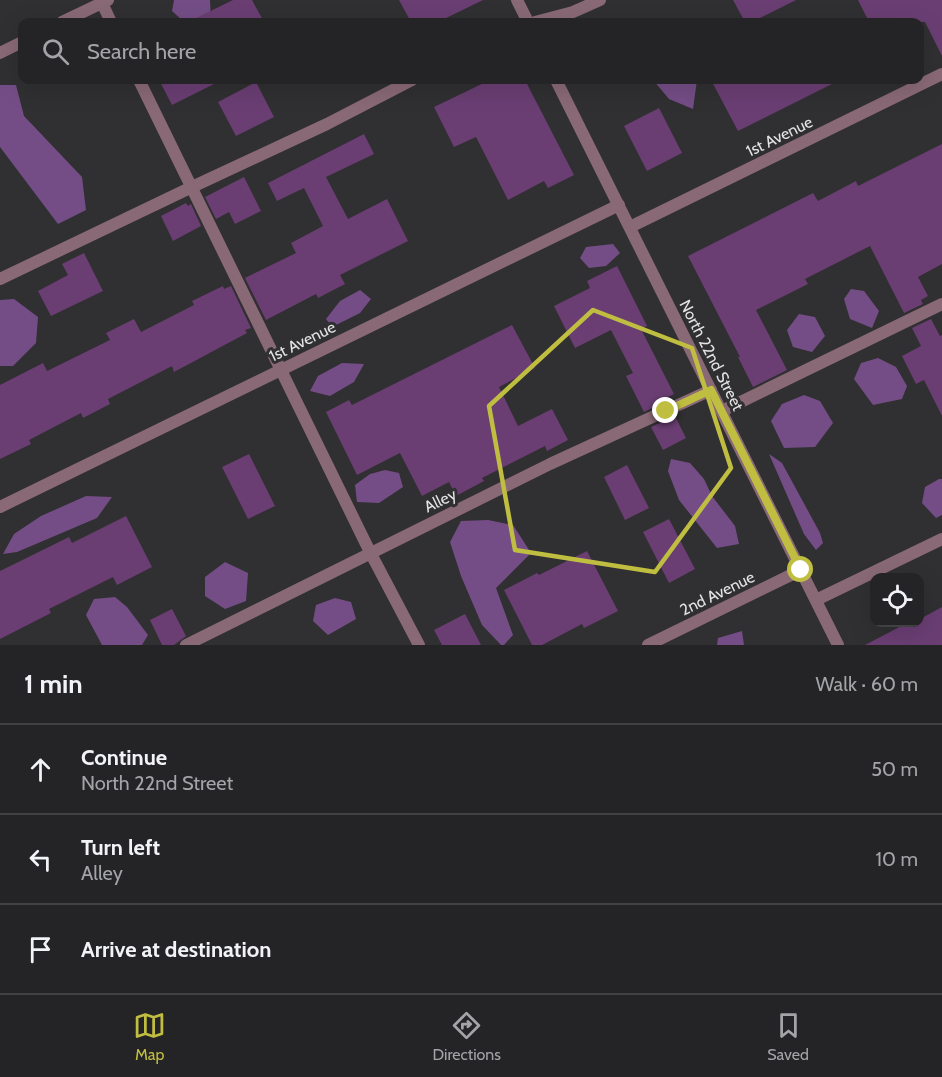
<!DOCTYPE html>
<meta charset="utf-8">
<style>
:root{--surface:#242325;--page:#2c2b2d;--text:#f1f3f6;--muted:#a3a4a7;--line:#414042;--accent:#c0be41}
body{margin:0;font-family:Cabin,sans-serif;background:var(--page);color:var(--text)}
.controls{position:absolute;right:18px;bottom:18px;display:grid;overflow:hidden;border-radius:12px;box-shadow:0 6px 24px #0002}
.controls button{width:54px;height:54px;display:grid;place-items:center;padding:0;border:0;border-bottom:2px solid var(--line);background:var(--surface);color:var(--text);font:30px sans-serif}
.stop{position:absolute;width:18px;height:18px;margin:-14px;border:4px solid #c0be41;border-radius:50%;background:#fff}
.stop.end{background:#c0be41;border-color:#fff;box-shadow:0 2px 6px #0008}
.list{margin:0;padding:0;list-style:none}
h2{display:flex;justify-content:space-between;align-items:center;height:78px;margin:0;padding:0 24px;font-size:26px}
h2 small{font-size:20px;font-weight:400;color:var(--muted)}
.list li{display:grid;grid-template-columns:39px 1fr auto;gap:18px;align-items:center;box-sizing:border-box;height:90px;padding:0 24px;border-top:2px solid var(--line)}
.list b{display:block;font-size:22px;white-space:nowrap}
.list p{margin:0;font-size:20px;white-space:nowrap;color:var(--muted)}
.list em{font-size:20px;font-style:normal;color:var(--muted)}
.icon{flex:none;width:33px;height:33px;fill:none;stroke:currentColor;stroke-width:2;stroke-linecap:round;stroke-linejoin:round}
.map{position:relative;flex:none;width:942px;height:645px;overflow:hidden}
.search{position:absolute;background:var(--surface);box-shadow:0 6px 24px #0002;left:18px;right:18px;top:18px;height:66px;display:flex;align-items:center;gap:15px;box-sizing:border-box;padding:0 21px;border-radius:12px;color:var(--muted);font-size:22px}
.sheet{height:348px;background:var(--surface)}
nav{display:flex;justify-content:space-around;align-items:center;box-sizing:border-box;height:84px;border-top:2px solid var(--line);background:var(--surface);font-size:16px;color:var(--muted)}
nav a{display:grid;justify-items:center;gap:3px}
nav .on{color:var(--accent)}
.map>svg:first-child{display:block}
</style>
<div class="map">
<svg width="942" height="645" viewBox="0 0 942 645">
<rect width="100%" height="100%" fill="#302f31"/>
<!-- forest -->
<g fill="#744d86">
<path d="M174 0H210L211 22H184L172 11Z"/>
<path d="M653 80H697L693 109 669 99Z"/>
<path d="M0 85H16L24 116 82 177 86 210 58 224 0 147Z"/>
<path d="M613 244 620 253 606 266 589 268 580 258 586 247Z"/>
<path d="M851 289 864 291 879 311 872 328 850 319 844 299Z"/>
<path d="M360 290 371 299 360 313 332 327 326 319 340 301Z"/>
<path d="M14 299 38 317 36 343 13 366H0V300Z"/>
<path d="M799 314 815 317 825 336 812 352 793 347 787 330Z"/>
<path d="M878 358 896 367 907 386 902 399 873 405 854 379 861 363Z"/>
<path d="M342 363 364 364 354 382 330 396 310 391 318 376Z"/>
<path d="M804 395 820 401 833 423 815 447 784 448 771 421 782 404Z"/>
<path d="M769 454 782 463 820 533 823 543 816 550 804 534Z"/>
<path d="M671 459 690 463 704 479 712 496 735 526 739 544 717 548 679 500 668 471Z"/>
<path d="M385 470 399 473 403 487 379 503 357 502 355 485 370 474Z"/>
<path d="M939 479H942V515L936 518 922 503 925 487Z"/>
<path d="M86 496 112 497 97 518 17 552 3 554 14 534 41 516Z"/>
<path d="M488 520 513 525 531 553 496 588 513 635 504 645H501L482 625 461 576 450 542 461 521Z"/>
<path d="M225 562 248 573 246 601 225 609 205 596V577Z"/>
<path d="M115 597 127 607 148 635 142 645H102L86 615 94 599Z"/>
<path d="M335 598 351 602 356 619 328 635 313 621 316 605Z"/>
<path d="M742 631 744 645H717L718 638Z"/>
</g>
<!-- building -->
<g fill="#6a3e73">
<path d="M233 0H252L264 22H188Z"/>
<path d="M399 0H483L438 22H411Z"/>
<path d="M733 0H796L752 22H745Z"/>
<path d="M858 0H942V56L925 22H869Z"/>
<path d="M159 80H222L172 105Z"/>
<path d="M490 80H525L574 175 548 188 544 181 508 200 476 137 454 147 434 107Z"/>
<path d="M711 80H840L738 131Z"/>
<path d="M256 82 274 117 236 136 218 102Z"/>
<path d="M659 108 682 153 647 171 624 126Z"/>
<path d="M364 134 374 154 326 177 348 219 387 199 408 241 340 275 345 284 318 298 316 294 266 320 245 278 296 253 291 243 323 226 304 188 277 201 268 183Z"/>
<path d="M942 144V264L918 277 928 296 921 300 923 304 904 313 870 246 805 279 808 284 756 310 787 370 753 387 738 357H740L688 256 813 193 818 201 856 181 858 186Z"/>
<path d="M244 177 261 211 235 224 229 212 216 219 205 197Z"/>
<path d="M186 203 188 206 191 204 201 226 173 241 161 216Z"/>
<path d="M84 253 103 291 51 316 38 291 68 275 62 264Z"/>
<path d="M617 266 647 326 641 329 674 394 666 398 667 401 644 412 626 376 633 373 611 330 575 348 554 306 590 288 587 281Z"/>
<path d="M223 286 224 289 231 286 251 328 245 330 247 333 174 372 172 366 108 399 110 404 83 418 81 413 29 440 31 444 0 459V385L43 363 47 371 110 340 106 333 134 319 141 332 194 305 192 301Z"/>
<path d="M931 319 940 336 942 335V416L924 380 916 384 902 356 921 346 912 328Z"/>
<path d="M512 325 535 368 499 387 518 426 552 409 568 440 547 451 545 446 482 478 484 481 456 496 449 482 422 496 400 453 357 475 326 412 349 400 352 405Z"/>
<path d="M675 416 686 438 663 450 651 427Z"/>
<path d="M249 454 275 506 248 519 222 467Z"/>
<path d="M627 465 649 508 625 520 604 477Z"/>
<path d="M126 516 152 567 117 585 113 577 49 609 51 613 0 639V571L69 537 72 543Z"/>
<path d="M669 519 695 569 669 583 643 532Z"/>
<path d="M587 551 618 611 584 628 582 624 542 645H532L504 590 537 573 539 575Z"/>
<path d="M942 607V645H865L909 622H920V619Z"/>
<path d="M172 609 186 636 174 645H162L150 620Z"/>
<path d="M465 614 481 645H442L434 630Z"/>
</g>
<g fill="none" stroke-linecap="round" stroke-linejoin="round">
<!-- service -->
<g stroke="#896976" stroke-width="12">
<path d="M102 3 111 22"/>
<path d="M535 22 573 12 600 0"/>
<path d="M139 80 370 552 419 645"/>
<path d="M0 279 192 187 327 124 412 80"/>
<path d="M722 411 942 304"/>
<path d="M186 645 550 464 711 390"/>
</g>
<!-- minor -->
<g stroke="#896976" stroke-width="12">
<path d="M517 0 528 22"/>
<path d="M556 80 838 645"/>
<path d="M630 227 942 74"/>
<path d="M0 507 619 205"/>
<path d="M816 600 942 539"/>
<path d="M648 645 801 570"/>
</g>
<!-- tertiary -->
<g stroke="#896976" stroke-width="12">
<path d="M62 22 108 0"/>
<path d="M0 53 22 42"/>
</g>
</g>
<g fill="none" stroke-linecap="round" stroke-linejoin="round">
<!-- route -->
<path stroke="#c0be41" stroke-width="8" d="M666 411 711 390 801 570"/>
</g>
<!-- marked area -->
<path fill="none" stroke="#c0be41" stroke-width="4.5" stroke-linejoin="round" d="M593 310 692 348 731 468 655 572 515 550 489 406Z"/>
<g text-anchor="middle" stroke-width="6" stroke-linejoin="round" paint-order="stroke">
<!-- street labels -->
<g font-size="16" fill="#e5e4e5" stroke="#302f31">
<text transform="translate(779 136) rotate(-26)" y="6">1st Avenue</text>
<text transform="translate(302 341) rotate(-26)" y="6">1st Avenue</text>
<text transform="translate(712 355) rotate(63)" y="6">North 22nd Street</text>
<text transform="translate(440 500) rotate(-26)" y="6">Alley</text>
<text transform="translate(717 593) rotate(-26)" y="6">2nd Avenue</text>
</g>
</g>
</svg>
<div class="controls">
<button><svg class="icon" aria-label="locate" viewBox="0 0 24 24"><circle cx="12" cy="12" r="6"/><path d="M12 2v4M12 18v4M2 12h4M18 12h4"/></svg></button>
</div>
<div class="stop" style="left:801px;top:570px"></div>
<div class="stop end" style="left:666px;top:411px"></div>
<div class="search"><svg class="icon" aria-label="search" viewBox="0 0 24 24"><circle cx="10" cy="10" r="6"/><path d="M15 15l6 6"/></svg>Search here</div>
</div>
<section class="sheet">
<h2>1 min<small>Walk · 60 m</small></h2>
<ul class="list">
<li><svg class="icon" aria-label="ahead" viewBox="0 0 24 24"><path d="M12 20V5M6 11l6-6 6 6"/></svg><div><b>Continue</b><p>North 22nd Street</p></div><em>50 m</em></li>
<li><svg class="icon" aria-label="left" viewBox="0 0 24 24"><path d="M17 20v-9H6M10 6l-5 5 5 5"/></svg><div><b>Turn left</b><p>Alley</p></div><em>10 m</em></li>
<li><svg class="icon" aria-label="arrive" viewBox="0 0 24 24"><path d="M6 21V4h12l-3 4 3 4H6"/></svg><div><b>Arrive at destination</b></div></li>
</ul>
</section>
<nav>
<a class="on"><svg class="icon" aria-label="map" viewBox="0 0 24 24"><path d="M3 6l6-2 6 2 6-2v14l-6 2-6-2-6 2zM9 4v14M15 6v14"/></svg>Map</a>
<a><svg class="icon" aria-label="directions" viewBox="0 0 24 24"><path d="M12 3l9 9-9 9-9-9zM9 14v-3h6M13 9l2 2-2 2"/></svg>Directions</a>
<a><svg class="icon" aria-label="saved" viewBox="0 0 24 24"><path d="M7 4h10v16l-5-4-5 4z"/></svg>Saved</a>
</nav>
